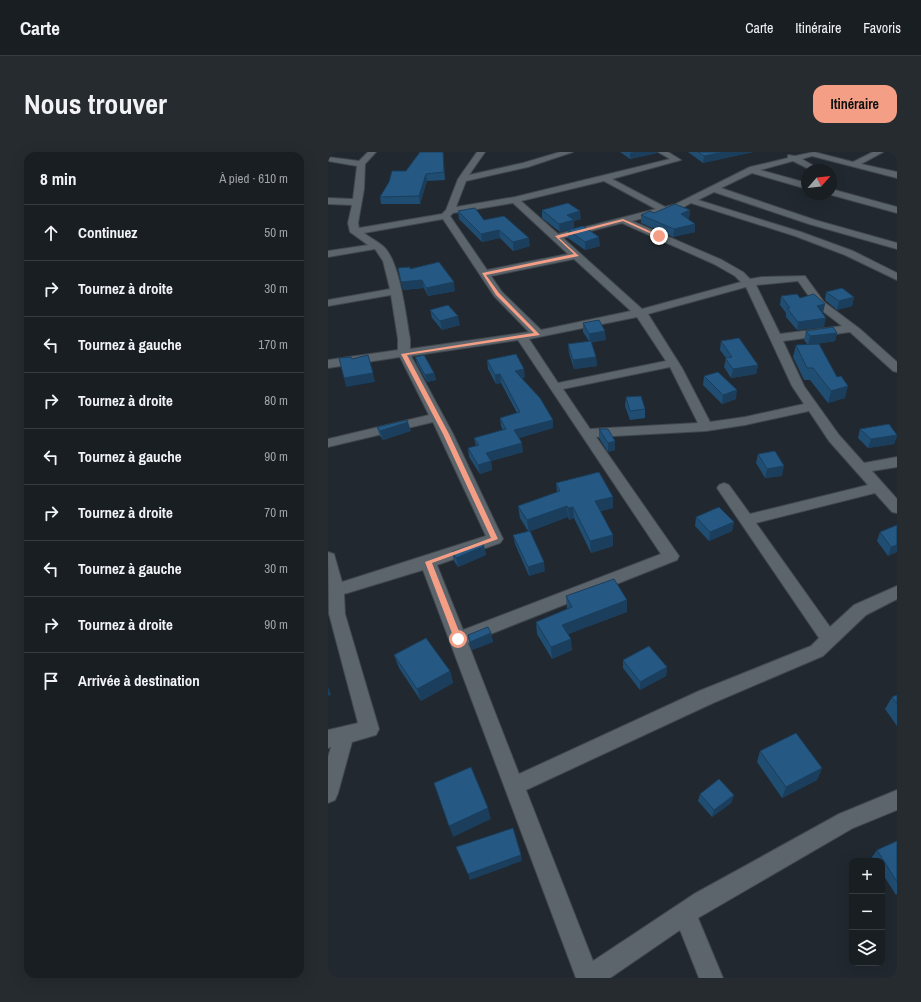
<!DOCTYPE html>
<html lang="fr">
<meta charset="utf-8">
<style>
:root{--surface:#191e23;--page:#262b30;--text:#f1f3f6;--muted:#9fa2a6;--line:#373c41;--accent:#f49e86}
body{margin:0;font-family:"Archivo Narrow",sans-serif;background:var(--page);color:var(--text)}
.controls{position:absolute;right:12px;bottom:12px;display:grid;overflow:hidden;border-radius:8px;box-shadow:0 4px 16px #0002}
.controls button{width:36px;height:36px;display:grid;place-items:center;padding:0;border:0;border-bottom:1px solid var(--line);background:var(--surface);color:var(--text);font:20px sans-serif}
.compass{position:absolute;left:473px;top:12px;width:36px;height:36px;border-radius:50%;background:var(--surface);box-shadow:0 4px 16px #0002;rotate:62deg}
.stop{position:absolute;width:12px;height:12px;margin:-9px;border:3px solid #f49e86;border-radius:50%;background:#fff}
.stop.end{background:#f49e86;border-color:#fff;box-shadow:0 1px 4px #0008}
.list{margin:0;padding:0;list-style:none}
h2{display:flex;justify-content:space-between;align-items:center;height:52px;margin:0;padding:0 16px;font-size:17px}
h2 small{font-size:13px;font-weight:400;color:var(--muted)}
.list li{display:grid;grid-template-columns:26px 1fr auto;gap:12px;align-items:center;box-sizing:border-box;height:56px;padding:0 16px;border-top:1px solid var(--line)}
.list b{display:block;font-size:15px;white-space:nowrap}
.list em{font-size:13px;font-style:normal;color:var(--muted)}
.icon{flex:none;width:22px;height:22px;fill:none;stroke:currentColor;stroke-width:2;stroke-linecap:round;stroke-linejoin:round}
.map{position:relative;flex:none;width:569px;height:826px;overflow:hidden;border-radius:12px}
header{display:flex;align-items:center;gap:24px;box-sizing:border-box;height:56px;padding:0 20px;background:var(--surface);border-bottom:1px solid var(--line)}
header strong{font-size:19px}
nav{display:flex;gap:22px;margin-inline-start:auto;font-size:14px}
.intro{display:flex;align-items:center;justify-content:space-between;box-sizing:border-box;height:96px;padding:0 24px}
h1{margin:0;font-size:28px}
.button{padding:10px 18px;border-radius:12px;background:var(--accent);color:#111;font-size:14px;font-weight:700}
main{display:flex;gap:24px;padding:0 24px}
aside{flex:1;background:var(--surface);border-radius:12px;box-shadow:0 4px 16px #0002}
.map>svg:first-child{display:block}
</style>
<header>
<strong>Carte</strong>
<nav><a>Carte</a><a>Itinéraire</a><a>Favoris</a></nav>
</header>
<div class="intro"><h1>Nous trouver</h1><a class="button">Itinéraire</a></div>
<main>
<aside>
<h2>8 min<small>À pied · 610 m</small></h2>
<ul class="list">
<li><svg class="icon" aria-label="ahead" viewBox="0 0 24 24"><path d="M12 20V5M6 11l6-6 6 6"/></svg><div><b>Continuez</b></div><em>50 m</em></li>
<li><svg class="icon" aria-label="right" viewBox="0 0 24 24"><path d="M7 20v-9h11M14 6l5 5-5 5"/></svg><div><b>Tournez à droite</b></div><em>30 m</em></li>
<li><svg class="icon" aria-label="left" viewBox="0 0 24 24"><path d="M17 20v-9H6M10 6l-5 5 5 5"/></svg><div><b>Tournez à gauche</b></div><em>170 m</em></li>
<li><svg class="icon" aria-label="right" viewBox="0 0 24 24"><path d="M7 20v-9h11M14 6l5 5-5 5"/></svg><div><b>Tournez à droite</b></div><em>80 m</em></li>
<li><svg class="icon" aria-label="left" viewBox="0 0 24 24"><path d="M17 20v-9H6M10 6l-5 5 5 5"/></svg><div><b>Tournez à gauche</b></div><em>90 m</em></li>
<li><svg class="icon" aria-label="right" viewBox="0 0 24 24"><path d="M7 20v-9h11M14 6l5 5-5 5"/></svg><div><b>Tournez à droite</b></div><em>70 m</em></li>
<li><svg class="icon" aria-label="left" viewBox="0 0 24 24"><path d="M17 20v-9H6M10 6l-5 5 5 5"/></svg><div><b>Tournez à gauche</b></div><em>30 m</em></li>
<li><svg class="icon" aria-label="right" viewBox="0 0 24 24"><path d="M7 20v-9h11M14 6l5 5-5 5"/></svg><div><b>Tournez à droite</b></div><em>90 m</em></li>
<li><svg class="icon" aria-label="arrive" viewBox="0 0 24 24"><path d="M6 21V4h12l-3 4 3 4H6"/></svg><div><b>Arrivée à destination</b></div></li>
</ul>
</aside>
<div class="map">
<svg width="569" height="826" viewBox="0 0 569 826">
<rect width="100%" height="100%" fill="#21282f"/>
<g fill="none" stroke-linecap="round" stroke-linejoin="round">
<!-- minor casing -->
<g stroke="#40474d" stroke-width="2">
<g id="minor">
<path d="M40 0H48L37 12 36 37 30 71 31 76 114 62 118 58 130 27 149 0H157L141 23 195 11 232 0H245L200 15 138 29 128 55 187 45 342 7 330 0H340L353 8 284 27 337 55 348 52 422 15 460 6V3L467 4 486 0 525 10 545 0H555L533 12 569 20V26L484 4 474 7 493 18H483L465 9 432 18 479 31V37L424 21 393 36 487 68 569 91V97L481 72 386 40 370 48 473 80 525 99 569 121V128L517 103 467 84 363 51 354 56 304 69 394 108 415 120 422 127 434 125 477 124 496 150 532 177 569 210V220L565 219 522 180 455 189 476 234 511 283 536 311 569 305V315L544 319 569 347V361L564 360 547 341 428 371 502 475 526 453 569 434V447L538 463 495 504 385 551 198 638 265 809 366 742 511 662 569 638V658L525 676 370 766 395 826H371L352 778 282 826H248L95 418 16 442 17 462 51 577 48 583 24 590 10 641 7 648 0 651V605L3 595 0 596V578L30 571 1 462 0 400 6 402 14 430 158 384 105 270 0 295V287L101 263 72 205 0 216V208L70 198V187L63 143 0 154V148L62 137 55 109 47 97 0 105V99L40 93 22 80 20 71 24 53 0 52V46L25 47 29 14 0 9V5L31 9ZM276 29 328 57 230 82 193 49ZM185 51 240 102 159 118 122 64 125 61ZM115 67 166 144 201 180 82 197V187C78 165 72 110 56 95 51 90 42 86 36 81ZM294 71 386 112 407 124 413 130 314 157 235 86ZM246 107 303 159 213 178 174 140 163 124ZM470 129 488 154 514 174 452 182 428 133ZM418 135 464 234 476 252 417 265 382 270 354 216 320 162ZM309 165 338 209 230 231 201 187ZM190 188 333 402 135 478 109 413 172 391 175 387 125 282 83 204ZM342 215 370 271 262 277 235 237ZM481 259 501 289 540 333 422 362 401 333 396 331 391 333 389 336 491 486 483 494 371 539 191 622 140 491 349 408 351 404 268 285 378 279 417 273Z"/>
<path d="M503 37 569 55V61L500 42H503Z"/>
</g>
</g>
<!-- minor -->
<use href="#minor" fill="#5c646c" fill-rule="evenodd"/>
</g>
<!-- wall -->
<g fill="#204d72">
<path d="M92 0H115L117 28 99 29 92 52H53L52 45 78 19Z"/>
<path d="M292 0H329V1L302 7Z"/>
<path d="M360 0H425L375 11Z"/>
<path d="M214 58 253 67 246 69V76L232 80 214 66Z"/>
<path d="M362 58 361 66 360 67 367 72V80L345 85 313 71V63L326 61Z"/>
<path d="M130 59 156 68 202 94 185 99 172 86 154 90 131 67Z"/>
<path d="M240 78 272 94 257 98 240 86Z"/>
<path d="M70 116 82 117 127 139 100 144 96 136 75 138Z"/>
<path d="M498 140 526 145 524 154 509 158 497 148Z"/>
<path d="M453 144 497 152 494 161 496 175 469 178 458 165V161L452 153Z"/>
<path d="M102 158 132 173 114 178 104 166Z"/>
<path d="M255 171 278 188 263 190 268 205 269 214 246 217 241 201 240 192 261 189 255 180Z"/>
<path d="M478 179 509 181 507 189 481 193 517 246 500 251 482 228H476L465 205 468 193H480L476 188Z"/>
<path d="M393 189 430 213 428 222 403 226 396 215 398 206 392 198Z"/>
<path d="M87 205 106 221 108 228 99 230 89 212Z"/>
<path d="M159 208 197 225 194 226 225 276 191 286 195 300 163 309 164 318 152 322 141 305 140 296 148 294 146 286 175 278 173 274 172 266 189 261 173 231 168 232 160 217Z"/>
<path d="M376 224 408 247 394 252 375 233Z"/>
<path d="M298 245 317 257V266L302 268 297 254Z"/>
<path d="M49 275 83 279 55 288 52 284Z"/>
<path d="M271 277 287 289V298L280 300 271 286Z"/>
<path d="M532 277 569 283V284L566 292 540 296 530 286Z"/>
<path d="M430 302 454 324 437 326 428 311Z"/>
<path d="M228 331 285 356 272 359 285 383V394L263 401 246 366 241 368 240 365 202 379 217 419 201 424 187 392 185 383 200 379 192 366 190 354 229 340Z"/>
<path d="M368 365 406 370 404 379 381 389 367 374Z"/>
<path d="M552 380 569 400 560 404 549 389Z"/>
<path d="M156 394 158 403 130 415 126 409 124 400Z"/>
<path d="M238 444 299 460 240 482 244 498 224 507 209 482 208 470 239 457Z"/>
<path d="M163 481 165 490 144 498 142 492 140 483Z"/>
<path d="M66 503 122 519 125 531 93 549 71 516Z"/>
<path d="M295 508 339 515 338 524 312 538 295 516Z"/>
<path d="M569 543V574L557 557 564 545Z"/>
<path d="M432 599 494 616 489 628 454 646 429 610Z"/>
<path d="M372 642 406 643 403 651 384 665 370 649Z"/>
<path d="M569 689V742L568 743 554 721V709H547L544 705 549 698Z"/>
</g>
<!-- shaded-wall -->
<g fill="#1a3e5c">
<path d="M306 0H329V1L302 7V1Z"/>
<path d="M396 0H425L375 11 376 4Z"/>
<path d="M98 22 99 29 92 52 91 44Z"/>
<path d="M362 58 361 66 353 70V62Z"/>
<path d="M252 59 253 67 246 69V76L232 80 231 72 239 63Z"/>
<path d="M367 72V80L345 85 346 77Z"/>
<path d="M171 78 172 86 154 90 153 82Z"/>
<path d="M271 85 272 94 257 98V90Z"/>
<path d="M201 86 202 94 185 99V90Z"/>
<path d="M94 128 96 136 75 138 73 130Z"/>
<path d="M126 130 127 139 100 144 98 136Z"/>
<path d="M526 145 524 154 509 158 511 149Z"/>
<path d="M497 152 495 161 487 163 489 154Z"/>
<path d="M130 164 132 173 114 178 112 169Z"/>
<path d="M498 166 496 175 469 178 470 170Z"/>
<path d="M277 179 278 188 262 191 261 182Z"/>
<path d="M509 181 507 189 480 193 482 184Z"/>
<path d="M268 205 269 214 246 217 245 208Z"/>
<path d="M430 213 428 222 403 226 405 217Z"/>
<path d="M196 217 197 225 188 227 187 219Z"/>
<path d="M45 221 47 230 18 235 16 226Z"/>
<path d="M106 221 108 228 99 230 97 223Z"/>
<path d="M172 222 173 231 168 232 167 223Z"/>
<path d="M520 234 517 246 500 251 503 239Z"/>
<path d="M409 238 408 247 394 252 395 243Z"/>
<path d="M225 268V276L187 287 186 278Z"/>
<path d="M80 270 83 279 55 288 52 279Z"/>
<path d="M569 283 566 292 540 296 543 287Z"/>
<path d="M287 289V298L280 300V291Z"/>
<path d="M194 291 195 300 159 310 158 301Z"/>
<path d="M163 309 164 318 152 322 150 313Z"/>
<path d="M456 314 454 324 437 326 439 317Z"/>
<path d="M285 345V356L267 361V349Z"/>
<path d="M239 354 240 365 201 380 199 368Z"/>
<path d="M245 355 246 366 241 368 240 356Z"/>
<path d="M406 370 404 379 381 389 382 380Z"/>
<path d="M285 383V394L263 401 262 389Z"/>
<path d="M569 393V400L560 404 563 395Z"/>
<path d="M156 394 158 403 130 415 128 406Z"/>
<path d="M216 410 217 419 201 424 200 415Z"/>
<path d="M299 448V460L235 484 234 473Z"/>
<path d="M163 481 165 490 144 498 142 490Z"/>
<path d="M243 487 244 498 224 507 223 495Z"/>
<path d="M339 515 338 524 312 538V530Z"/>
<path d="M122 519 125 531 93 549 89 537Z"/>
<path d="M0 534 3 543 0 544Z"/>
<path d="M494 616 489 628 454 646 458 635Z"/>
<path d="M406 643 403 651 384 665 386 658Z"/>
<path d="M160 656 163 667 125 685 121 674Z"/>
<path d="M193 703 194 709 142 728 140 722Z"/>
</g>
<!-- building -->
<g fill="#255984" stroke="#1a3e5c">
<path d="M92 0H115L116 20 98 22 91 44 52 45 61 30 64 19H78Z"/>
<path d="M370 0H396L376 4Z"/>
<path d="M240 51 252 59 239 63 246 68 231 72 214 58Z"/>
<path d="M347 52 362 58 353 62 367 72 346 77 313 63 322 59 326 61Z"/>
<path d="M147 56 156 68 176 64 201 86 185 90 171 78 153 82 130 59Z"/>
<path d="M255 74 271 85 257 90 240 78Z"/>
<path d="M111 110 126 130 98 136 94 128 73 130 70 116 82 115V117Z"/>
<path d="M514 136 526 145 511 149 498 140Z"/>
<path d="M469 142 472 146 486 142 497 152 489 154 498 166 470 170 459 156H462L453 144Z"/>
<path d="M120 153 130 164 112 169 102 158Z"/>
<path d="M271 168 277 179 261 182 255 171Z"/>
<path d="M505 175 509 181 482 184 478 179Z"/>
<path d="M411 186 430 213 405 217 397 206 404 205 393 189Z"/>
<path d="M263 189 268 205 245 208 240 192Z"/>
<path d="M491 192 509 225 513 224 520 234 503 239 485 216H479L468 193Z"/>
<path d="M188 202 196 217 187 219 212 246 225 268 186 278 194 291 158 301 163 309 150 313 140 296 151 293 146 286 178 277 172 266 192 260 172 222 167 223 159 208Z"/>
<path d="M40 203 45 221 16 226 11 206 23 205 24 207Z"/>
<path d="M96 203 106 221 97 223 87 205Z"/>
<path d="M390 220 409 238 395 243 376 224Z"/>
<path d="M313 244 317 257 302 259 298 245Z"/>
<path d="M79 268 80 270 52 279 49 275Z"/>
<path d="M561 272 569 283 543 287 532 277Z"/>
<path d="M271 277H280L287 289 280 291Z"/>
<path d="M447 299 456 314 439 317 430 302Z"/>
<path d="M271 320 285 345 267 349 285 383 262 389 245 355 240 356 239 354 199 368 190 354 232 339 228 331Z"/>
<path d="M391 355 406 370 382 380 368 365Z"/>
<path d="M569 373V393L563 395 552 380Z"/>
<path d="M202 379 216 410 200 415 185 383Z"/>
<path d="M153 390 156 394 128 406 124 400Z"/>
<path d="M286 427 299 448 234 473 243 487 223 495 208 470 244 455 238 444Z"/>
<path d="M160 475 163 481 142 490 140 483Z"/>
<path d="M98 486 122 519 89 537 66 503Z"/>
<path d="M321 494 339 515 312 530 295 508Z"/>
<path d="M569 543V552L564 545Z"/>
<path d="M468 581 494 616 458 635 432 599Z"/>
<path d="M143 615 160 656 121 674 106 631Z"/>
<path d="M391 627 406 643 386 658 372 642Z"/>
<path d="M185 676 193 703 140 722 128 695Z"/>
<path d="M569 689V730L549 698Z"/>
</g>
<!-- route -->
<path fill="#f49e86" d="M295 67 333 84 330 85 295 69 231 86 251 104 158 123 171 141 212 183 79 203 121 282 170 387 104 411 134 487 130 490 127 489 97 410 163 386 115 282 73 202 206 181 168 143 154 121 246 102 227 84Z"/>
</svg>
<div class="controls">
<button>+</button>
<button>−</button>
<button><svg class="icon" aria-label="layers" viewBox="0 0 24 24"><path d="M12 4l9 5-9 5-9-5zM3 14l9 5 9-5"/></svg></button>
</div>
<svg class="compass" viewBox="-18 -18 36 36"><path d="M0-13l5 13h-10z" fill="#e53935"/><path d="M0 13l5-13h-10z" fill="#9fa2a6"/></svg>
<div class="stop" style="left:130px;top:487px"></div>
<div class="stop end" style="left:331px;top:84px"></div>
</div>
</main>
